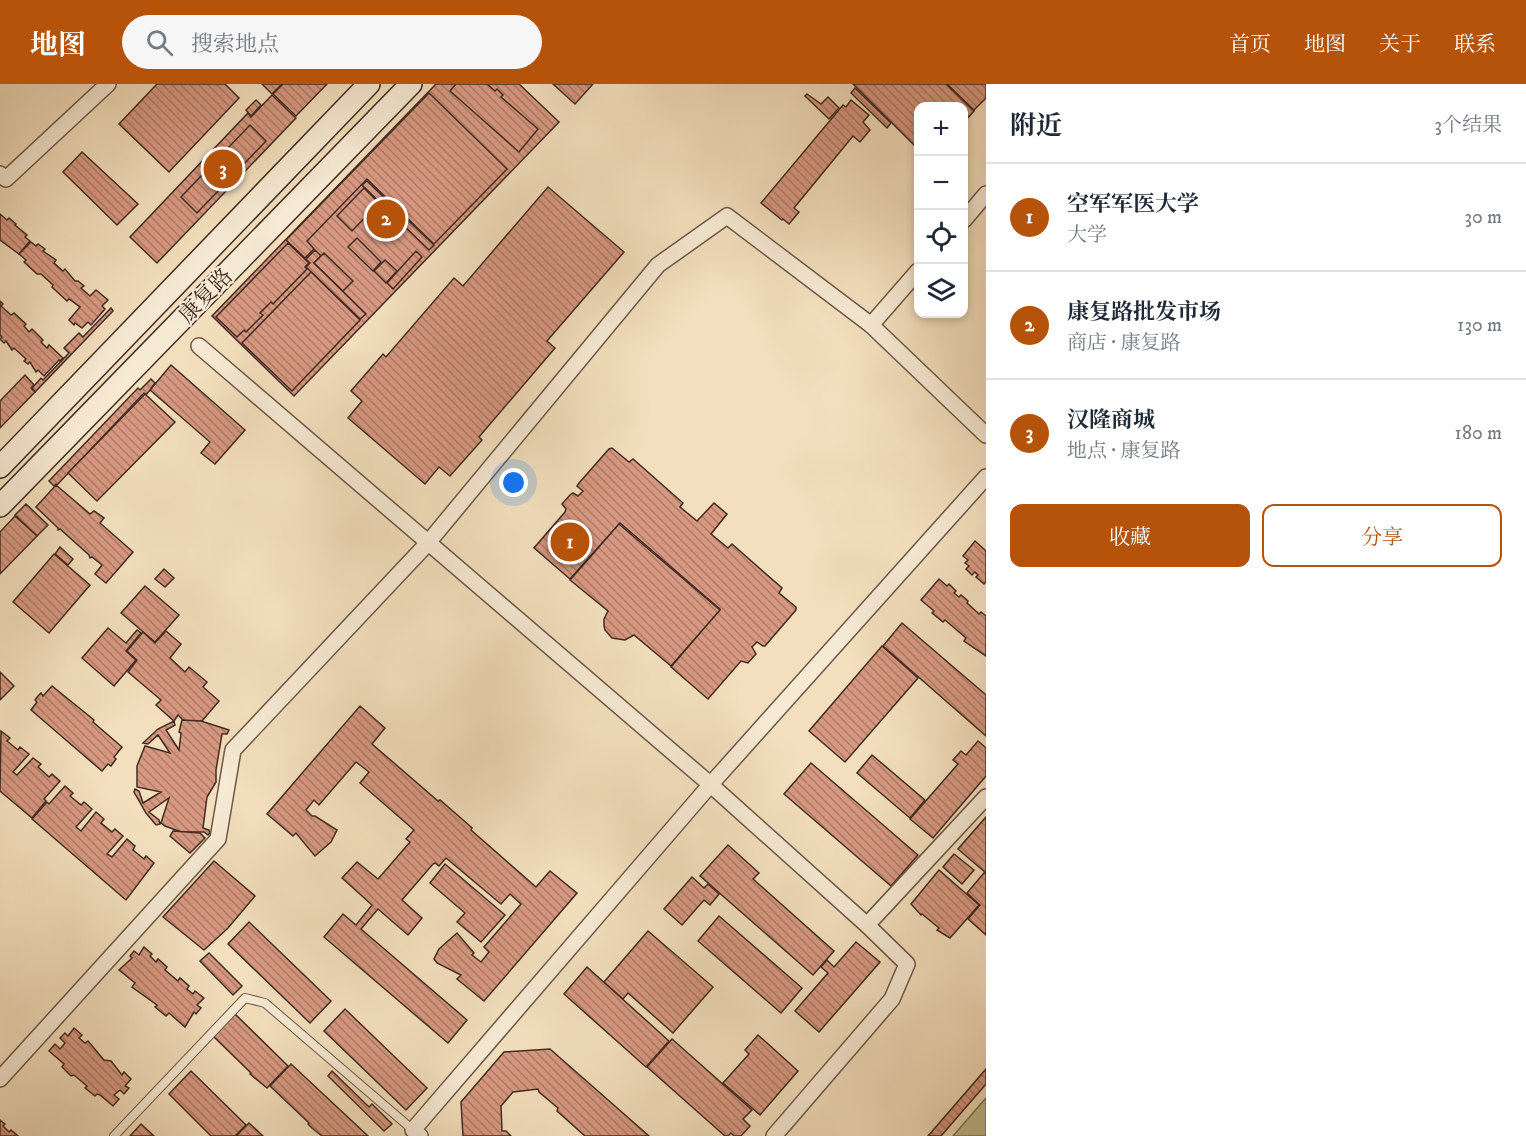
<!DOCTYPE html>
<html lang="zh">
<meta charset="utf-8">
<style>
:root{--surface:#fff;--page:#f6f6f7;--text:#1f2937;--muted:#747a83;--line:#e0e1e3;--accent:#b45309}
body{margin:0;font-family:"IM FELL DW Pica","Noto Serif SC",serif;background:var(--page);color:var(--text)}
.controls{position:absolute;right:18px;top:18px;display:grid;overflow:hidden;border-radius:12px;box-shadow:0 3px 9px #0003}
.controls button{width:54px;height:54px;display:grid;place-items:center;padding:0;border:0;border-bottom:2px solid var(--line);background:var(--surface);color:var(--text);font:30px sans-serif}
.you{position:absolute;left:514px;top:399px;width:21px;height:21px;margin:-15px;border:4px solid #fff;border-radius:50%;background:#1a73e8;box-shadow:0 0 0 9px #1a73e833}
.badge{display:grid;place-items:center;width:39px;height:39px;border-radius:50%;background:var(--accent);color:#fff;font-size:20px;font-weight:700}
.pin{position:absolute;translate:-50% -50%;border:3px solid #fff;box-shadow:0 2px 6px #0006}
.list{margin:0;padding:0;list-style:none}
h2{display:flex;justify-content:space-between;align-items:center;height:78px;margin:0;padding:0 24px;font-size:26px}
h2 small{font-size:20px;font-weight:400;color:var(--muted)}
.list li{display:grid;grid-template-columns:39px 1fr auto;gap:18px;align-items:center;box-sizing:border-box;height:108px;padding:0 24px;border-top:2px solid var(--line)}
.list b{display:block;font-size:22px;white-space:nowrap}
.list p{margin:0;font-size:20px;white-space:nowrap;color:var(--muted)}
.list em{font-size:20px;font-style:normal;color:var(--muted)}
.actions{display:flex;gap:12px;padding:18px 24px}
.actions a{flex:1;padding:14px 0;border:2px solid var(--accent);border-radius:12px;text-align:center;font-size:21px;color:var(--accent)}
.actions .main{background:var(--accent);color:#fff}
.icon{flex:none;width:33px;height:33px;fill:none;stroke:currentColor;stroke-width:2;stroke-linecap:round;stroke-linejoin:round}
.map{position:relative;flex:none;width:986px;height:1052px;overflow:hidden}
header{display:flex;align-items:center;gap:36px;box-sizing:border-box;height:84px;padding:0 30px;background:var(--accent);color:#fff}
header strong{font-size:28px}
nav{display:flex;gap:33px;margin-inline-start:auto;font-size:21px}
.search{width:420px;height:54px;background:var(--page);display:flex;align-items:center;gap:15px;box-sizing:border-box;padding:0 21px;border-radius:33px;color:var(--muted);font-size:22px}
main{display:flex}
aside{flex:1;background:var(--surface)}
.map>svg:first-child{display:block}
</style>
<header>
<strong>地图</strong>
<div class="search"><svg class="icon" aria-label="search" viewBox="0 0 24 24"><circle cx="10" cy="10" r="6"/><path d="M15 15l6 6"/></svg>搜索地点</div>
<nav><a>首页</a><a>地图</a><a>关于</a><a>联系</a></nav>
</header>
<main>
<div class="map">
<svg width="986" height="1052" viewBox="0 0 986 1052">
<defs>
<pattern id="building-back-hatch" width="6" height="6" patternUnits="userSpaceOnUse" patternTransform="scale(1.5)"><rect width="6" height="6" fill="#d79881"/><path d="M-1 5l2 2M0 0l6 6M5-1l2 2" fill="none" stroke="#b07c69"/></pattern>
</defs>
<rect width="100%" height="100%" fill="#f3dfbd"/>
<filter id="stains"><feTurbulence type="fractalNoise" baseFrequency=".00333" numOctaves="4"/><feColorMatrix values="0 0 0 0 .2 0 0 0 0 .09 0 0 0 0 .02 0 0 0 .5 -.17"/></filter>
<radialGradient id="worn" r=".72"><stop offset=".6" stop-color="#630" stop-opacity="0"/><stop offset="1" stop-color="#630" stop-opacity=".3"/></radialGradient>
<!-- park -->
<path fill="#c0c08d" stroke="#807658" stroke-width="1.5" d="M986 1014V1052H953Z"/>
<!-- building -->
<g fill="url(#building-back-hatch)" stroke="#412b22" stroke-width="1.5">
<path d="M157 0H225L239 14 169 88 119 40Z"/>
<path d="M262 0H282L272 10Z"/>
<path d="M283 0H327L296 32 273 10Z"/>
<path d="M436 0H519L559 38 294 312 212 232Z"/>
<path d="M456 0H487L495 7 497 5 503 11 501 13 538 45 519 68 450 7Z"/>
<path d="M553 0H593L575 20Z"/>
<path d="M853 0H946L974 27 964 38V22H918V65Z"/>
<path d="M947 0H986V14L974 26Z"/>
<path d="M855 4 891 39 887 44 851 9Z"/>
<path d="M429 9 507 85 434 160 367 95 307 157 314 165 305 174 286 156Z"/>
<path d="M807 10 821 20 828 13 839 24 829 35 805 12Z"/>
<path d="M272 11 296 34 157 179 130 153 248 29 251 33Z"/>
<path d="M256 16 261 21 251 32 246 26Z"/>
<path d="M851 16 869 31 863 38 870 46 860 58 853 52 794 124 799 128 789 140 783 135 782 136 761 119 843 21 846 23Z"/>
<path d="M250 41 266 57 197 129 181 113Z"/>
<path d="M82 68 138 120 117 141 63 88Z"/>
<path d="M367 97 434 161 429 166 362 101Z"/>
<path d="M548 103 624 168 547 257 555 264 479 353 482 356 450 392 439 383 425 400 348 334 362 317 351 307 383 270 386 273 454 194 463 202Z"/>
<path d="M364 104 379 119 352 147 337 132Z"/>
<path d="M0 130 7 136 9 134 16 140 15 141 27 151 25 153 30 157 19 170 0 156Z"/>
<path d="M357 154 381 178 373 187 348 163Z"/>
<path d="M31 158 36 162 38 160 45 165 43 167 56 176 54 179 63 187 65 185 75 197H78L84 202 81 204 90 212 96 206 108 216 102 222 105 225 91 241 88 238 82 244 75 239 74 241 69 236 80 223 69 215 67 217 52 203 53 201 41 190H37L24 178 26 176 19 170Z"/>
<path d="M288 159 309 179 305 183 307 185 273 220 271 218 260 229 263 231 246 248 244 246 237 253 216 233Z"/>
<path d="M315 166 321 172 314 179 366 230 360 235 306 183 310 179 306 175Z"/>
<path d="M416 167 422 173 393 205 387 199Z"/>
<path d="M324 169 353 197 343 207 314 179Z"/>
<path d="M385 176 397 187 386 199 374 187Z"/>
<path d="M311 188 360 236 292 307 242 259Z"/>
<path d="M0 217 3 220 1 222 11 231 14 229 26 240 24 242 29 248 32 245 43 256 41 258 47 264 49 261 63 274 60 277 59 276 44 292 38 286 36 288 30 278 28 280 24 277 26 275 14 264 12 266 6 257 4 259 0 255 2 253 0 251Z"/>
<path d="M111 224 113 227 35 308 32 304 41 294 43 296 69 269 64 264 79 249 83 253Z"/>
<path d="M171 281 245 346 215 380 201 369 210 358 150 306Z"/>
<path d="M25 291 34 301 31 304 35 308 0 344V317Z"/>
<path d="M151 295 155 299 150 306 146 311 144 309 57 401 56 400 54 402 49 397 138 304 140 306Z"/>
<path d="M145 310 175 338 97 417 68 389Z"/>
<path d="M612 364 629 378 633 375 683 419 680 423 697 437 714 419 727 430 711 450 728 464 732 460 782 504 779 509 796 523V526L765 562H763L757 558 752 563 756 570 748 579 741 577 708 615 671 583 720 525 620 439 570 495 534 464 565 428 566 425 562 420 570 411 573 409 578 412 583 407 577 402 579 399 609 365Z"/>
<path d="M56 401 90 430 94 427 104 434 100 439 133 468 106 499 95 490 102 481 92 473 90 474 89 471 60 445 58 446V444L36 423Z"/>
<path d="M26 420 48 441 37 452 15 431Z"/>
<path d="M15 432 37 452 0 490V448Z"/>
<path d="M619 440 720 526 671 582 634 551 625 556 612 554 605 546 604 542V535L608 527 570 496Z"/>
<path d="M975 457 986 467V498L984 500 976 493 978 491 975 488 972 491 966 485 969 482 965 479 968 476 963 472Z"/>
<path d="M60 463 73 475 68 481 55 470Z"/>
<path d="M54 470 90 501 49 549 13 518Z"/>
<path d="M164 485 174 494 165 503 155 495Z"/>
<path d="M939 495 947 502 949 500 956 507 954 509 959 513 961 511 968 517 967 519 979 530 981 528 986 532V572L964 557 966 554 945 536 943 538 932 529 934 527 921 516Z"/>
<path d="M145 502 179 531 155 558 121 529Z"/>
<path d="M902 539 986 611V652L883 562Z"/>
<path d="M108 544 126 559 137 546 141 549 126 567 136 576 114 602 82 574Z"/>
<path d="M166 547 181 560 170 574 185 588 189 583 207 598 203 603 219 617 202 637H184L178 631 174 637 156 621 161 616 128 588 137 576 127 567 143 548 155 559Z"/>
<path d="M882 562 918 594 845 678 809 647Z"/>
<path d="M0 588 14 602 0 616Z"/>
<path d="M52 602 94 636 93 638 122 663 114 673 116 675 111 682 108 680 102 687 31 626 37 618 35 616 38 612 41 609 43 612Z"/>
<path d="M360 622 385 644 372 660 438 717 440 716 470 742 472 744 471 746 536 803 550 787 577 809 484 917 457 895 461 891 437 879 434 875 439 865 457 849 474 869 472 871 481 878 489 868 484 863 521 820 510 810 501 820 446 774 439 782 435 779 433 780 402 816 422 834 408 851 378 825 361 845 467 936 448 959 324 853 343 830 356 841 372 821 342 794 357 778 378 795 410 758 406 755 414 746 360 699 369 688 356 678 319 721 314 716 306 726 312 732H315L337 746 331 758 315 772 296 749 293 752 267 730Z"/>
<path d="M182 636 201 637 229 646 227 650H222L216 686V698L207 713 203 744 209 746 210 749 208 751 204 748H181L165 742 161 739 169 714 149 728 159 736 160 740 156 741 146 729 134 708 135 705 139 707 143 719 161 708 137 703V682L145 662 170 669 158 651 148 660 143 659 158 645 174 637 175 641 166 646 179 666 181 649 179 648Z"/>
<path d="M1 647 10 654 7 657 18 666 20 663 29 670 13 688 17 691 33 674 41 680 38 683 49 693 52 690 60 697 44 715 46 717 32 734 0 707Z"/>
<path d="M978 657 986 664V692L933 754 910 735 958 680 953 676 961 667 966 671Z"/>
<path d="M872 671 925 716 910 734 857 689Z"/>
<path d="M811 679 918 771 891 802 784 710Z"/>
<path d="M65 702 73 709 70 712 81 721 84 718 92 725 76 743 81 747 96 728 104 735 101 739 112 748 115 745 123 752 107 770 112 773 127 755 135 762 133 766 144 775 146 772 154 779 126 816 32 735 47 718 49 720Z"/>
<path d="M986 733V789L958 765Z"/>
<path d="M173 747 200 749 205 754 190 769 170 752Z"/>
<path d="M728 761 759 789 753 795 834 867 813 891 700 792Z"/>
<path d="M954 770 974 786 962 800 943 783Z"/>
<path d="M214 777 255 812 228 844 204 866 163 833Z"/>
<path d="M445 780 505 831 481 858 457 838 465 829 430 799Z"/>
<path d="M939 786 979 821 950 854 937 846 939 844 922 830 921 831 911 820Z"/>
<path d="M984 789 986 790V851L968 835 980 821 967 809Z"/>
<path d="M692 793 704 804 708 800 719 810 710 821 704 816 682 841 664 825Z"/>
<path d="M719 832 802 904 781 929 698 857Z"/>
<path d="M249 838 331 917 310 939 228 860Z"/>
<path d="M648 847 713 903 673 949 628 909 623 915 604 898Z"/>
<path d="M856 858 880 878 819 948 795 927 828 889 821 883 827 876 834 883Z"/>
<path d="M144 863 152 870 150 872 156 878 158 875 167 883 165 886 178 897 180 894 189 902 187 905 193 910 195 907 204 914 197 921 201 924 196 930 194 928 185 943 169 929 166 932 155 923 157 921 132 903 135 899 119 886 132 874 130 872 134 867 139 871Z"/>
<path d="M209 869 242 902 233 911 200 877Z"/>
<path d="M587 883 669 957 646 983 564 910Z"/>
<path d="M345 925 427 1004 406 1026 324 947Z"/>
<path d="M235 930 288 982 267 1004 250 990 251 989 213 952Z"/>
<path d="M74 944 82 951 79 954 85 959 88 957 104 976 111 977 122 991 124 988 131 995 125 1002 129 1004 124 1010 120 1006 114 1011 119 1015 113 1022 100 1011 97 1010 95 1012 85 1004 87 1002 74 991 71 992 62 983 64 980 49 967 55 960 60 965 65 959 60 954 65 949 68 952Z"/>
<path d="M758 951 798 987 760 1031 723 999 749 970 745 966Z"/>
<path d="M672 955 752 1026 743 1035 750 1042 741 1052H734L731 1049 728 1052H725L647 983Z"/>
<path d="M550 965 649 1052H585L557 1027 558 1024 539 1008 538 1005 513 1008 501 1022 502 1047H506L511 1052H463L461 1018 504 968Z"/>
<path d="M291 980 368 1052H322L312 1044 308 1040 309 1039 270 1002Z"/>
<path d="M986 985V1000L941 1052H928Z"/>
<path d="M191 987 246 1041 235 1052H211L169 1010Z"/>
<path d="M332 987 369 1023 372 1020 392 1040 384 1047 328 992Z"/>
<path d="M0 1036 5 1040 3 1042 9 1048 11 1046 18 1052H0Z"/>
<path d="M249 1039 263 1052H236Z"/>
<path d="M141 1040 154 1052H130Z"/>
</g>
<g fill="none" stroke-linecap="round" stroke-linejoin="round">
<!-- service casing -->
<g stroke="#6e5849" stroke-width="10">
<path id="service" d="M114 1052 245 914 265 919 413 1046"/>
</g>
<!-- minor casing -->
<g stroke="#6e5849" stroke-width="18">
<g id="minor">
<path d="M0 90 6 95 108 0"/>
<path d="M964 136 986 110"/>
<path d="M871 241 918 187"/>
<path d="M199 262 711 701 867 841"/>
<path d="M0 995 218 755 233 666 427 460 658 181 727 132 871 241 986 351"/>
<path d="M420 1052 413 1046 711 700 986 393"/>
<path d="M774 1052 892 915 907 880 867 841 986 713"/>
</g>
</g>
<!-- secondary casing -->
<g stroke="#412b22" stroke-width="24">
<g id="secondary">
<path d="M0 383 369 0"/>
<path d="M0 422 411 0"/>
</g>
</g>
<!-- service -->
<use href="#service" stroke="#f7ead4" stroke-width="8"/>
<!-- minor -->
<use href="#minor" stroke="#f7ead4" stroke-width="15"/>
<!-- secondary -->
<use href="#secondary" stroke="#f7ead4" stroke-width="21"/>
</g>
<g text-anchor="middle" stroke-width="4.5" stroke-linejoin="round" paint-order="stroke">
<!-- street labels -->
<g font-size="22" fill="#412b22" stroke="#f7ead4">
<text transform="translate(205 211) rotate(-46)" y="8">康复路</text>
</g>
</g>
<rect width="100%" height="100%" filter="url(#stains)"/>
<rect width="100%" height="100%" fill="url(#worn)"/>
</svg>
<div class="controls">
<button>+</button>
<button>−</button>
<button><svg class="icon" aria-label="locate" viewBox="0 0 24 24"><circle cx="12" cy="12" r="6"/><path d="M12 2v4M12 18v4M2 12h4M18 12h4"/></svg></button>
<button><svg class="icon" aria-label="layers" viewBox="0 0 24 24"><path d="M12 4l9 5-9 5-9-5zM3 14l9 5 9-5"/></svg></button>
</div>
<div class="you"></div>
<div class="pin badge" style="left:570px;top:458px">1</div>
<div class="pin badge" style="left:386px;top:135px">2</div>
<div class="pin badge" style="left:223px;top:85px">3</div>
</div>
<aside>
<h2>附近<small>3个结果</small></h2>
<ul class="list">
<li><span class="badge">1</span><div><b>空军军医大学</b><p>大学</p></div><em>30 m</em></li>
<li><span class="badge">2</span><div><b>康复路批发市场</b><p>商店 · 康复路</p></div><em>130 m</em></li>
<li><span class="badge">3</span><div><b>汉隆商城</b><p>地点 · 康复路</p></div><em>180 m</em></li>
</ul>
<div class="actions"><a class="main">收藏</a><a>分享</a></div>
</aside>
</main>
